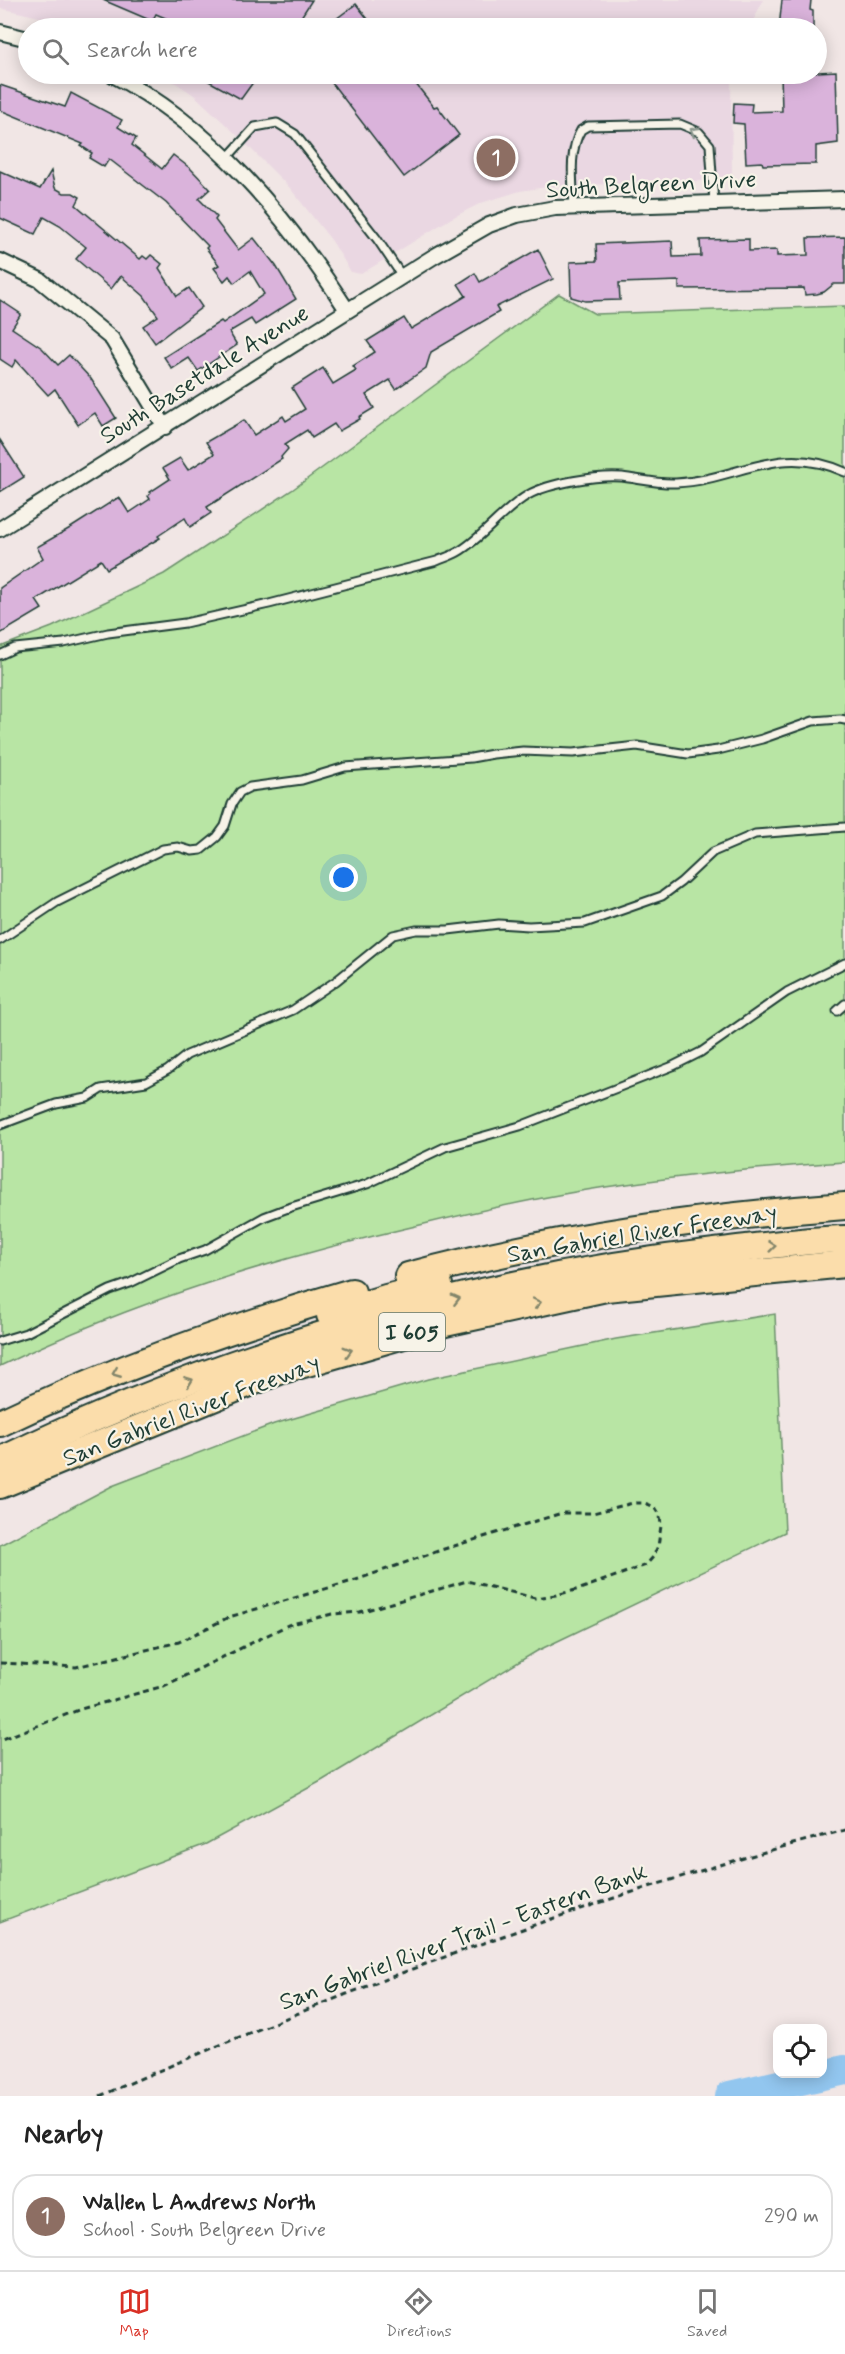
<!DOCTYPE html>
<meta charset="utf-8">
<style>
:root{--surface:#fff;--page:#f2f2f2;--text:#222;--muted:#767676;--line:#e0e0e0;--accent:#d93025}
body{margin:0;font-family:Mynerve,sans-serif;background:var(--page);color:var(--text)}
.controls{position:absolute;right:18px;bottom:18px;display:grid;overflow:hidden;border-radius:12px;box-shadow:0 3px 15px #0003}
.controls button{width:54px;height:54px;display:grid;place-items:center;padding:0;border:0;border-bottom:2px solid var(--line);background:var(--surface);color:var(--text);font:30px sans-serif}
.you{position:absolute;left:344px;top:878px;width:21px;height:21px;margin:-15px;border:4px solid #fff;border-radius:50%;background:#1a73e8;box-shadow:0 0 0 9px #1a73e833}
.badge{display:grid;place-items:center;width:39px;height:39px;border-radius:50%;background:var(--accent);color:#fff;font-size:20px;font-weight:700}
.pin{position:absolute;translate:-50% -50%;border:3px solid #fff;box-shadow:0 2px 6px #0006}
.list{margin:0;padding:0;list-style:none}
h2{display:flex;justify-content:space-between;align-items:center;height:78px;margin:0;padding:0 24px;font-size:26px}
h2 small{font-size:20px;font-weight:400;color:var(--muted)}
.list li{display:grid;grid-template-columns:39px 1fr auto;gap:18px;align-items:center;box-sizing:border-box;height:84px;margin:0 12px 12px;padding:0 12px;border:2px solid var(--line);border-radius:24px}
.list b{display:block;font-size:22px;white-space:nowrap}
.list p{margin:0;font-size:20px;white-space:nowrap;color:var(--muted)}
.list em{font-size:20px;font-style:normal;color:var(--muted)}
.icon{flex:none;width:33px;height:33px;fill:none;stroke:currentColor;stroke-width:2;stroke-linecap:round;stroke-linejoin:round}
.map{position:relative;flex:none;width:845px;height:2096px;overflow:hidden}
.search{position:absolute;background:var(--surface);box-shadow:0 3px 15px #0003;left:18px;right:18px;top:18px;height:66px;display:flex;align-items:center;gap:15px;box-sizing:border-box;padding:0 21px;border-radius:33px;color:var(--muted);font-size:22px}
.sheet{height:174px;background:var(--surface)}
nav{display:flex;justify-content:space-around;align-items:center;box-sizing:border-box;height:84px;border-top:2px solid var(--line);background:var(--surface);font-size:16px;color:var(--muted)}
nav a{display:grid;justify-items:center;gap:3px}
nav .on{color:var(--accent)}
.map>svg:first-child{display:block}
</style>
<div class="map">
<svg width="845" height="2096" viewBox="0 0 845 2096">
<rect width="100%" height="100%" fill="#f1e6e5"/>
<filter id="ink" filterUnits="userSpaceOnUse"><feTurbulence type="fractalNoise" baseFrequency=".0167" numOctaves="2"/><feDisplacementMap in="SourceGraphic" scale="12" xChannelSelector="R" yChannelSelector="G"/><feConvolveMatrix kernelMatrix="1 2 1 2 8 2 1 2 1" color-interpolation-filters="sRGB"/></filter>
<g filter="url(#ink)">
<!-- built -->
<g fill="#ead7e2">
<path d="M0 0H763L750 28H71L48 19 0 8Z"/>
<path d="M162 74H731L732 180 553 186 520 191 481 203 450 219 361 274 351 272 332 241 289 187 238 136 194 95Z"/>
</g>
<!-- green -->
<g fill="#b8e5a4" stroke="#6c916c" stroke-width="1.5">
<path d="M559 294 595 314 845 306V1162C770 1167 694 1174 620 1185 553 1194 486 1209 420 1225 276 1258 134 1301 0 1366V647L52 627 164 574 292 490Z"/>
<path d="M775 1314 785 1532 537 1651 323 1780 206 1844 0 1922V1545L112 1486 274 1424 428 1379 616 1339Z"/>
</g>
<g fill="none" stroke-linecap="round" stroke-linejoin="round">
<!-- river -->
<path stroke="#92c6ef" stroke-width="30" d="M730 2096 845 2070"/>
</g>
<!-- building -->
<g fill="#dab3db" stroke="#1f3d34" stroke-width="1.5">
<path d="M103 0H312L294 28H189L156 14 152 21Z"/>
<path d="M782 0H811L810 10 813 11V28H779Z"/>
<path d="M356 4 375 28H324Z"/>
<path d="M836 71 838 143 816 146V164L763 165 762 162 746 163 744 124 733 123 734 103 752 104 751 112 782 111 781 74Z"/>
<path d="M196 74H259L241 99Z"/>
<path d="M325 74H408L434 107 437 106 459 135 404 177Z"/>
<path d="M0 85 65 107 71 93 122 120 118 127 136 138 132 145 162 169 173 155 191 169 210 189 199 199 217 217 215 220 238 250 254 238 276 266 296 299 255 325 251 319 229 332 237 345 198 371 189 358 172 369 164 357 221 321 223 323 264 294 250 271 234 283 229 276 224 281 214 268 219 265 206 248 208 246 166 203 109 159 104 167 89 158 92 153 81 146 83 144 0 110Z"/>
<path d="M0 171 40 189 51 171 55 188 64 193H73L80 197 76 205 140 259 143 256 147 259 151 255 162 264 159 268 177 296 189 288 202 307 155 343 143 326 158 316 144 296 121 276 111 289 76 259 86 247 60 226 44 217 35 234 0 218Z"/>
<path d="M845 237V284H834L824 292 817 294 805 295 804 288 679 289V281L619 283 620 300 585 301 571 297 570 262 597 261 596 244 672 241 673 257 701 256 700 240 749 239V251L777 250V256L808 255 807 238Z"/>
<path d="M538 249 553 279 496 307 499 312 431 352 426 368 396 389 390 380 366 395 374 408 359 417 360 419 339 431 334 424 312 438 307 430 285 444 288 449 281 457 282 459 207 507 211 513 190 527 185 518 158 536 160 538 107 569 101 560 36 600 42 609 0 634V588L43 558 37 547 72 527 119 497 129 513 150 499 148 496 151 493 150 492 170 479 163 468 180 458 188 470 214 454 206 442 244 420 254 435 283 416 286 421 305 409 292 388 323 368 333 384 356 370 353 366 375 352 367 341 404 318 411 329 466 296 458 284 475 273 480 282Z"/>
<path d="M0 300 21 314 12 328 42 348 58 365 69 355 91 379 116 418 103 426 95 413 78 425 55 389 48 395 16 360 12 367 0 359Z"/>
<path d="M0 440 24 477 0 492Z"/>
</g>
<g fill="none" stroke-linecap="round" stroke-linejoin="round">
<!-- service casing -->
<g stroke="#1f3d34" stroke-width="11">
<g id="service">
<path d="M226 159 255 127 277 123 295 134 377 239 402 276"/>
<path d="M574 208C573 183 568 152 581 130L588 126 680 124 699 132 710 145 714 203"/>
<path d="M0 655 15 648 64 643 108 633 185 623 269 604 437 561C444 558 451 556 458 552 484 537 502 510 528 495 549 483 598 475 622 477 639 479 658 484 676 483 738 480 778 442 845 472"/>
<path d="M0 940 57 902 163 849 178 847 192 851 201 850 217 837 225 826 232 804 240 792 250 787 302 780 345 767 471 758 493 754 523 751 573 753 637 746 688 754 718 750 762 739 813 721 840 719 845 720"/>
<path d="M837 1011 845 1004"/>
<path d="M0 1125 56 1104 87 1098 101 1089 146 1082 168 1070 187 1055 293 1010 336 981 393 935 416 930H448L499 924 529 926 585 923 662 896 681 882 713 852 755 834 845 827"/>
<path d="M0 1341 26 1333 110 1290 130 1283 179 1259 205 1250 264 1217 288 1208 367 1184 445 1147 520 1126 673 1066 701 1052 787 992 845 963"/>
</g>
</g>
<!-- minor casing -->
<g stroke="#1f3d34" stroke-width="18">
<g id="minor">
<path d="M0 32 28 39"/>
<path d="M111 74C211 125 287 217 347 310"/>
<path d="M0 261 40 280 112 339 165 427"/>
<path d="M0 529 433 257 489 225 517 215 555 208 845 199"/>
</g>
</g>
<!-- motorway casing -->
<g stroke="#1f3d34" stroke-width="30">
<g id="motorway">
<path d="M408 1276C551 1238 697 1217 845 1206"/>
<path d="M330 1315 386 1298 439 1285"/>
<path d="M0 1423C113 1369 232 1327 352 1292"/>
<path d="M0 1461C226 1352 473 1279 723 1251 764 1246 804 1240 845 1239"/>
<path d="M0 1485 279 1371 445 1323 606 1288 845 1264"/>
</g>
</g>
<!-- path -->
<g stroke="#1f3d34" stroke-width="3" stroke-dasharray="6 4.5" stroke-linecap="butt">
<path d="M0 1663 76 1667 179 1642 229 1617 356 1580 441 1550 562 1513H593L633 1503H645L655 1507 660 1515 661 1526 658 1546 653 1557 646 1565 580 1589 556 1595 535 1598 467 1581 360 1612 332 1614 288 1625 164 1686 81 1709 0 1740"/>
<path d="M100 2096C342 1991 589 1897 845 1830"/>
</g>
<!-- service -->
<use href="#service" stroke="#f7f3e8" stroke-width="7"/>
<!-- minor -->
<use href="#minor" stroke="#f7f3e8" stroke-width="14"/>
<!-- motorway -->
<use href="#motorway" stroke="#fbddab" stroke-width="26"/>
</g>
<!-- one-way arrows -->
<defs><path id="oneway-chevron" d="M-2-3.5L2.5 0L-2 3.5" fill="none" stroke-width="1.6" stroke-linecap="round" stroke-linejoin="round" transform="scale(1.5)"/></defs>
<use stroke="#8b988e" href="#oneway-chevron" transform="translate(694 131) rotate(-149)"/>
<g stroke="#82856a">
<use href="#oneway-chevron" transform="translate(772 1246) rotate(-6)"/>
<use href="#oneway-chevron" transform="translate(456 1299) rotate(-14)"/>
<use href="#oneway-chevron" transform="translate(537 1303) rotate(-12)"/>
<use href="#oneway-chevron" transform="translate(348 1351) rotate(-16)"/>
<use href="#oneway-chevron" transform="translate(116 1373) rotate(158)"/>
<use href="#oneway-chevron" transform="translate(189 1381) rotate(-21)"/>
</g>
</g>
<g text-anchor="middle" stroke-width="4.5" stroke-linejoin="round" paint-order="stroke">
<!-- shield labels -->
<rect fill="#f7f3e8" stroke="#60746a" stroke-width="1.5" x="379" y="1313" width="66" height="38" rx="4.5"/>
<g font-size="22" font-weight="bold" fill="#1f3d34">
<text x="412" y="1340">I 605</text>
</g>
<!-- street labels -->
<g font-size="24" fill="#1f3d34" stroke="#f7f3e8">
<text transform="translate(651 184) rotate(-3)" y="8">South Belgreen Drive</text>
<text transform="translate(204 374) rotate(-32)" y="8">South Basetdale Avenue</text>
<text transform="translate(642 1233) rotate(-9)" y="8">San Gabriel River Freeway</text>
<text transform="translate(191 1410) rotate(-21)" y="8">San Gabriel River Freeway</text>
<text transform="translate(463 1936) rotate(-20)" y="8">San Gabriel River Trail - Eastern Bank</text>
</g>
</g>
</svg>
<div class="controls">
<button><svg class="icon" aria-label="locate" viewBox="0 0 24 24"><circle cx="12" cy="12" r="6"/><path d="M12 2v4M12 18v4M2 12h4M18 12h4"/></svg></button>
</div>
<div class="you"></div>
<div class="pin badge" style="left:496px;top:158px;background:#8d6e63">1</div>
<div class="search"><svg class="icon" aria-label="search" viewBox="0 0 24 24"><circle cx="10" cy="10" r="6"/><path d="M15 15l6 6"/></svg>Search here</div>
</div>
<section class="sheet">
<h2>Nearby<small></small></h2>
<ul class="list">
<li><span class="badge" style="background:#8d6e63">1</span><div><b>Wallen L Andrews North</b><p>School · South Belgreen Drive</p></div><em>290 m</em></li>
</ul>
</section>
<nav>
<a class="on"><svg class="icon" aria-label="map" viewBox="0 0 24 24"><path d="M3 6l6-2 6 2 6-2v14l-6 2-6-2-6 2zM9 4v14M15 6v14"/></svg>Map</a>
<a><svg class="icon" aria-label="directions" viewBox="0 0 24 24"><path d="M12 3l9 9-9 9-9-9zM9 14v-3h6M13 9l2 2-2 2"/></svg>Directions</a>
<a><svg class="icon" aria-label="saved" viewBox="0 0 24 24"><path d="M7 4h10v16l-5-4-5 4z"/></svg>Saved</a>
</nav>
